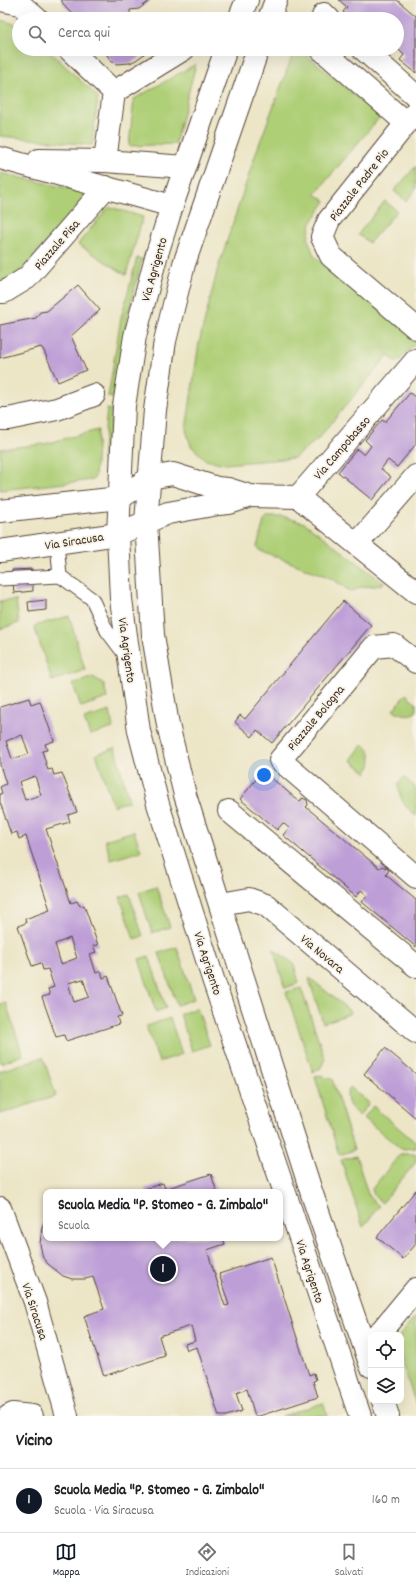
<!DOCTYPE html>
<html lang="it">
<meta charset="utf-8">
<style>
:root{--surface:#fff;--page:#f6f6f6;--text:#202124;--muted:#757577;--line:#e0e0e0;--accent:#111827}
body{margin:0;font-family:Dekko,sans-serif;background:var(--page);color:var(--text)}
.controls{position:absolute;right:12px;bottom:12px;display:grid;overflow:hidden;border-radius:8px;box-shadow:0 4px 16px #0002}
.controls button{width:36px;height:36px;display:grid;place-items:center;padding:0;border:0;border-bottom:1px solid var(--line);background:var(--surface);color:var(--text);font:20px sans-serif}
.you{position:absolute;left:264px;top:775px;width:14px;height:14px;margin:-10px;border:3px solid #fff;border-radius:50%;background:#1a73e8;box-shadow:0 0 0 6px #1a73e833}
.badge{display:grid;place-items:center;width:26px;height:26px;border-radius:50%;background:var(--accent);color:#fff;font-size:13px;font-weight:700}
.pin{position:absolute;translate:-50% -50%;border:2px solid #fff;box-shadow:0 1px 4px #0006}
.popup{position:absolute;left:43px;top:1189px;width:240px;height:52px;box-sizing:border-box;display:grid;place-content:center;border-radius:8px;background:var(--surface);filter:drop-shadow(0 1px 3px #0005);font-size:13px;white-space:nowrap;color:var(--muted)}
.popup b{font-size:15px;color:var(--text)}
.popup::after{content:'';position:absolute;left:50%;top:100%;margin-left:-8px;border:8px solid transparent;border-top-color:var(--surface)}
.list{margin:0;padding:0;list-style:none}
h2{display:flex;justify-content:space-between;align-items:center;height:52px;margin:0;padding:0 16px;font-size:17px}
h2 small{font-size:13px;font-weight:400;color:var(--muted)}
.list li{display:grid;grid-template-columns:26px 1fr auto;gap:12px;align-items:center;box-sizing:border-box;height:64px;padding:0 16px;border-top:1px solid var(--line)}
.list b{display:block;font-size:15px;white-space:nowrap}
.list p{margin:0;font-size:13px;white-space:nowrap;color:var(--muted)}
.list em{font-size:13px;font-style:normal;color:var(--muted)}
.icon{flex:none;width:22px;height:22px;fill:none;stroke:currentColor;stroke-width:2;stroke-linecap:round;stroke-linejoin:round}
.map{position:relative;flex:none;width:416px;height:1416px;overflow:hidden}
.search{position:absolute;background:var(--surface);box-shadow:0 4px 16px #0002;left:12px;right:12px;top:12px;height:44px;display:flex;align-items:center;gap:10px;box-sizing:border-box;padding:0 14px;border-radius:22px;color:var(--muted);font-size:15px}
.sheet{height:116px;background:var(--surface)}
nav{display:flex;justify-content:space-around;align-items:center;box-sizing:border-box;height:56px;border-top:1px solid var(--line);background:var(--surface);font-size:11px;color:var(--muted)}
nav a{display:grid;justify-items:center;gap:2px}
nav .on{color:var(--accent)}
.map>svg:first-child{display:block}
</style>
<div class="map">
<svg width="416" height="1416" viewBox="0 0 416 1416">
<rect width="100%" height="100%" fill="#f7f3e8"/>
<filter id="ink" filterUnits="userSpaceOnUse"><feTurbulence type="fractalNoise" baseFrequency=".025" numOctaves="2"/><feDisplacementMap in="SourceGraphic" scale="8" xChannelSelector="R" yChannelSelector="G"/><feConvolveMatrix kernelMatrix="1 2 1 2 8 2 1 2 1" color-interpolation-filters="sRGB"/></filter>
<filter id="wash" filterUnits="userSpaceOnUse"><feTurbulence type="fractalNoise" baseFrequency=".012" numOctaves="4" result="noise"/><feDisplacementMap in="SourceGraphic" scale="16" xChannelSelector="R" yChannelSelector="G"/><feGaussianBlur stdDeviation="0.9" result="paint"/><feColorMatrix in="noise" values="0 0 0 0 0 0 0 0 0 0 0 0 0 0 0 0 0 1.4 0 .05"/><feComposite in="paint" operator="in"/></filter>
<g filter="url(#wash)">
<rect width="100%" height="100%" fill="#ece5c6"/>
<!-- green -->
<g fill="#afcf77" stroke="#757c4a">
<path d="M0 20 12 23 19 27V49H47L98 97 92 145 0 136Z"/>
<path d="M295 49H300L380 117 315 194 326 201 311 223 308 239 314 256 416 339V343L397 363 388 355 318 439 294 458 225 464 206 460 191 446 186 430 199 343 218 268 257 150Z"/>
<path d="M196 64 175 144 129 146 134 99Z"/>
<path d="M416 166V189L406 201 394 191Z"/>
<path d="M0 173 89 193 18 274 0 283Z"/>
<path d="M385 201 397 211 369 243 358 234Z"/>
<path d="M110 207 143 217 126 275 78 244 106 210Z"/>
<path d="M137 258 142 259 128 314 113 398 108 397 121 318Z"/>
<path d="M107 409 112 410 107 461 102 460Z"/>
<path d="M98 430 95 477 93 480 0 490V449L44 444Z"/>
<path d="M268 517H282L305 523 384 583C374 589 365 583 351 592L333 579 259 550 257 547 264 521Z"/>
<path d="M16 600 19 623 0 629V601Z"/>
<path d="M69 616 85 670 52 681 34 626Z"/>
<path d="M93 677 104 684 107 698 81 707 73 684Z"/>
<path d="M406 694 416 703V712C408 717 401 714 393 710Z"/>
<path d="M110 711 113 728 90 735 84 719Z"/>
<path d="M363 744C374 753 372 762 367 773L351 760Z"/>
<path d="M115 748 129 801 113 806 96 754Z"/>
<path d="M404 777 416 788V816C403 805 401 801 398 785Z"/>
<path d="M134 831 141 851 111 860 105 840Z"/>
<path d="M156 886 170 927 152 933 139 892Z"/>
<path d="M129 894 143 936 134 939 120 897Z"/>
<path d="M177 947 194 999 177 1005 159 953Z"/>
<path d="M273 949 294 964 299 983 285 988Z"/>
<path d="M149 956 166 1008 156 1012 139 959Z"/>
<path d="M310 978 350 1011 349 1014 323 1023 309 979Z"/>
<path d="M301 988 325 1059 320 1069 313 1072 286 992Z"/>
<path d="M6 1003 23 1055 0 1063V1005Z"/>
<path d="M197 1008 210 1045 192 1051 180 1014Z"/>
<path d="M170 1018 182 1054 159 1062 146 1026Z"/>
<path d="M43 1057 56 1096 0 1114V1071Z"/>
<path d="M322 1075 325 1078 332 1079 354 1150 339 1155 315 1077Z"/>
<path d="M350 1087 369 1103 359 1116C350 1108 343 1099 350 1087Z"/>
<path d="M373 1106 416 1143V1148L401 1149 364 1118Z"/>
<path d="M400 1154H416V1162L382 1203 374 1196 372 1189Z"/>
<path d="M356 1156 369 1197 379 1206 363 1227 341 1160Z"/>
<path d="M416 1316V1405L401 1360 400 1335Z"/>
<path d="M323 1403 328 1416H282Z"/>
</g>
<g id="blocks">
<!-- building -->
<g fill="#bd9ed7" fill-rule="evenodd">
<path d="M61 0H151L139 9 130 10V14L139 19H92L91 15H77L70 12 66 8Z"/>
<path d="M339 0H397L416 16V73L400 60 404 55 397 48V19H351L343 12 347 7Z"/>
<path d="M103 49H147L143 55 136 60 130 63 116 64 111 61Z"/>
<path d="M78 285 100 310 71 336 86 370 58 382 43 349 41 347 0 358V325L36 318 40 312 47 311Z"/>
<path d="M410 393 416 398V444L397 467 388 460 381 469 391 477 372 500 338 472 357 449 364 455 371 446 365 440 382 420 385 422Z"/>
<path d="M32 569 33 591 14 593 12 570Z"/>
<path d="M46 600V610L29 612 28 602Z"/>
<path d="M343 601 371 625 272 743 257 730 252 737 235 722 240 715 245 719Z"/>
<path d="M29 698 31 704 40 701 54 741 45 744 47 750 42 751 48 770 52 769 54 775 62 773 77 812 68 815 70 822 46 829 71 903 77 901 80 906 84 905 98 945 93 946 96 952 90 954 96 973 101 971 103 978 108 976 122 1016 117 1017 119 1024 66 1041 64 1035 56 1037 42 997 50 995 48 989 54 987 48 969 43 970 41 963 32 966 18 926 26 923 25 919 50 910 26 836 19 839 17 832 11 834 0 802V794L2 793 0 787 6 784 0 765V707ZM22 735 29 754 12 759 6 741ZM35 776 41 795 25 800 19 782ZM70 938 77 958 61 964 55 944ZM83 979 89 997 74 1002 68 983Z"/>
<path d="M263 771 300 802 302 798 307 800 308 805 306 807 379 868 382 866 389 870 386 875 416 900V947L362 902 367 895 361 890 356 897 283 835 289 828 283 823 277 830 240 799Z"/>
<path d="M385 1048 416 1074V1118L364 1074Z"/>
<path d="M211 1174 217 1192H146L145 1189 163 1183 165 1189Z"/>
<path d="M416 1190V1244L403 1259 377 1237Z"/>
<path d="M46 1218V1238H223L225 1244 207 1250 225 1306 229 1305 219 1274 271 1257 309 1375 314 1373 316 1380 313 1381 318 1397 259 1416H255L247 1389 236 1393 242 1411 226 1416H219L197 1347 187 1350 185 1344 195 1341 191 1326 159 1336 165 1356 104 1376 84 1316 104 1309 93 1277 85 1279H72L63 1276 48 1264 43 1258 40 1244 42 1227Z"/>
</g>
</g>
</g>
<g filter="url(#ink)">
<use href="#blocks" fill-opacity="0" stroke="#564637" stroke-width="1"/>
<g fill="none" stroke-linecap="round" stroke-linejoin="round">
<!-- service casing -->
<g stroke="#564637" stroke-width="15">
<g id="service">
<path d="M57 543 60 576"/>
<path d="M0 579 60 576 92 599 107 631 126 656"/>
</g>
</g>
<!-- minor casing -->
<g stroke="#564637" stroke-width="24">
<g id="minor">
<path d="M1 0 20 4 37 19"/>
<path d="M239 19 247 0"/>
<path d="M269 19 276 0"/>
<path d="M322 19 324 14 329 19"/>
<path d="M69 49 114 92 105 161"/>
<path d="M226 49 172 206 156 257 135 336 124 406 118 534 121 599 139 731 158 804 213 979 360 1416"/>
<path d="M258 49 184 264 165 341 155 410 146 522 153 635 168 725 185 795 312 1194 371 1366"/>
<path d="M321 49 406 123"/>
<path d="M363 49 416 96"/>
<path d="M114 92 184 49"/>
<path d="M416 111 329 220 322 237 331 256 416 328"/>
<path d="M0 158 172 206"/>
<path d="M39 160 105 161 185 167"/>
<path d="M0 292H4L27 278 106 187"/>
<path d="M0 419H8L57 409 94 395"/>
<path d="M298 497 416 592"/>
<path d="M0 511 120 498 150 478 173 474 217 488 228 489 250 496 298 497 416 360"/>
<path d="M357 544 416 476"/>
<path d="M0 551 118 534 168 513 218 504 229 503 247 497"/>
<path d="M416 662 394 645 374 647 280 760 416 877"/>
<path d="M229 811 416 966"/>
<path d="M221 904 249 899 266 905 416 1032"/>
<path d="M0 1208 35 1302 67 1416"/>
<path d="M376 1335 382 1330 416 1289"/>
<path d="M383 1401 388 1416"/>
<path d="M9 1416 13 1414 32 1416"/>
</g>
</g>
<!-- service -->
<use href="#service" stroke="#fff" stroke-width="13"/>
<!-- minor -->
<use href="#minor" stroke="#fff" stroke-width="22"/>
</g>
</g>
<g text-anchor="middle" stroke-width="3.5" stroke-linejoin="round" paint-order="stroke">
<!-- street labels -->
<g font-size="13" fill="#3b2a1e" stroke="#f7f3e8">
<text transform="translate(358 184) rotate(-52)" y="5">Piazzale Padre Pio</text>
<text transform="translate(56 244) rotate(-49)" y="5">Piazzale Pisa</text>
<text transform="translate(153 269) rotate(-74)" y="5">Via Agrigento</text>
<text transform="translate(341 447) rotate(-49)" y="5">Via Campobasso</text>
<text transform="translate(74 540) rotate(-9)" y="5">Via Siracusa</text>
<text transform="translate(128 650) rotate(82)" y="5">Via Agrigento</text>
<text transform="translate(315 717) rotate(-50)" y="5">Piazzale Bologna</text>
<text transform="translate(323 953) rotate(40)" y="5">Via Novara</text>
<text transform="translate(209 963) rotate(72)" y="5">Via Agrigento</text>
<text transform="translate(311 1271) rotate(72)" y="5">Via Agrigento</text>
<text transform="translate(36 1311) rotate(72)" y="5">Via Siracusa</text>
</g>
</g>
</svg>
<div class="controls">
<button><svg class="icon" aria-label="locate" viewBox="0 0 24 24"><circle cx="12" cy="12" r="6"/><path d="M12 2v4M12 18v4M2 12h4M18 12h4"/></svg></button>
<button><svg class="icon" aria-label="layers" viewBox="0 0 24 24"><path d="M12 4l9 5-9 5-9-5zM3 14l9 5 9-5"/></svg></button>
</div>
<div class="you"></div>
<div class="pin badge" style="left:163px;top:1269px">1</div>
<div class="popup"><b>Scuola Media &quot;P. Stomeo - G. Zimbalo&quot;</b>Scuola</div>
<div class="search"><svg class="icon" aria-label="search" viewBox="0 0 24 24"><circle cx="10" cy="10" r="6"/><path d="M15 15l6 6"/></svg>Cerca qui</div>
</div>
<section class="sheet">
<h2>Vicino<small></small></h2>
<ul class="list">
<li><span class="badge">1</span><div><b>Scuola Media &quot;P. Stomeo - G. Zimbalo&quot;</b><p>Scuola · Via Siracusa</p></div><em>160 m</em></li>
</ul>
</section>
<nav>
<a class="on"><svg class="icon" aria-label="map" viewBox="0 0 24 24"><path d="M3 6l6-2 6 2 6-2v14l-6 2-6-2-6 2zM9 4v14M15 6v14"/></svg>Mappa</a>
<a><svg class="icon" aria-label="directions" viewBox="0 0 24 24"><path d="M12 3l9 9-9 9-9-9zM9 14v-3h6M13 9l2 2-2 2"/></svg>Indicazioni</a>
<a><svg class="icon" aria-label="saved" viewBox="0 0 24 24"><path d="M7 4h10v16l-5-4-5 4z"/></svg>Salvati</a>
</nav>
